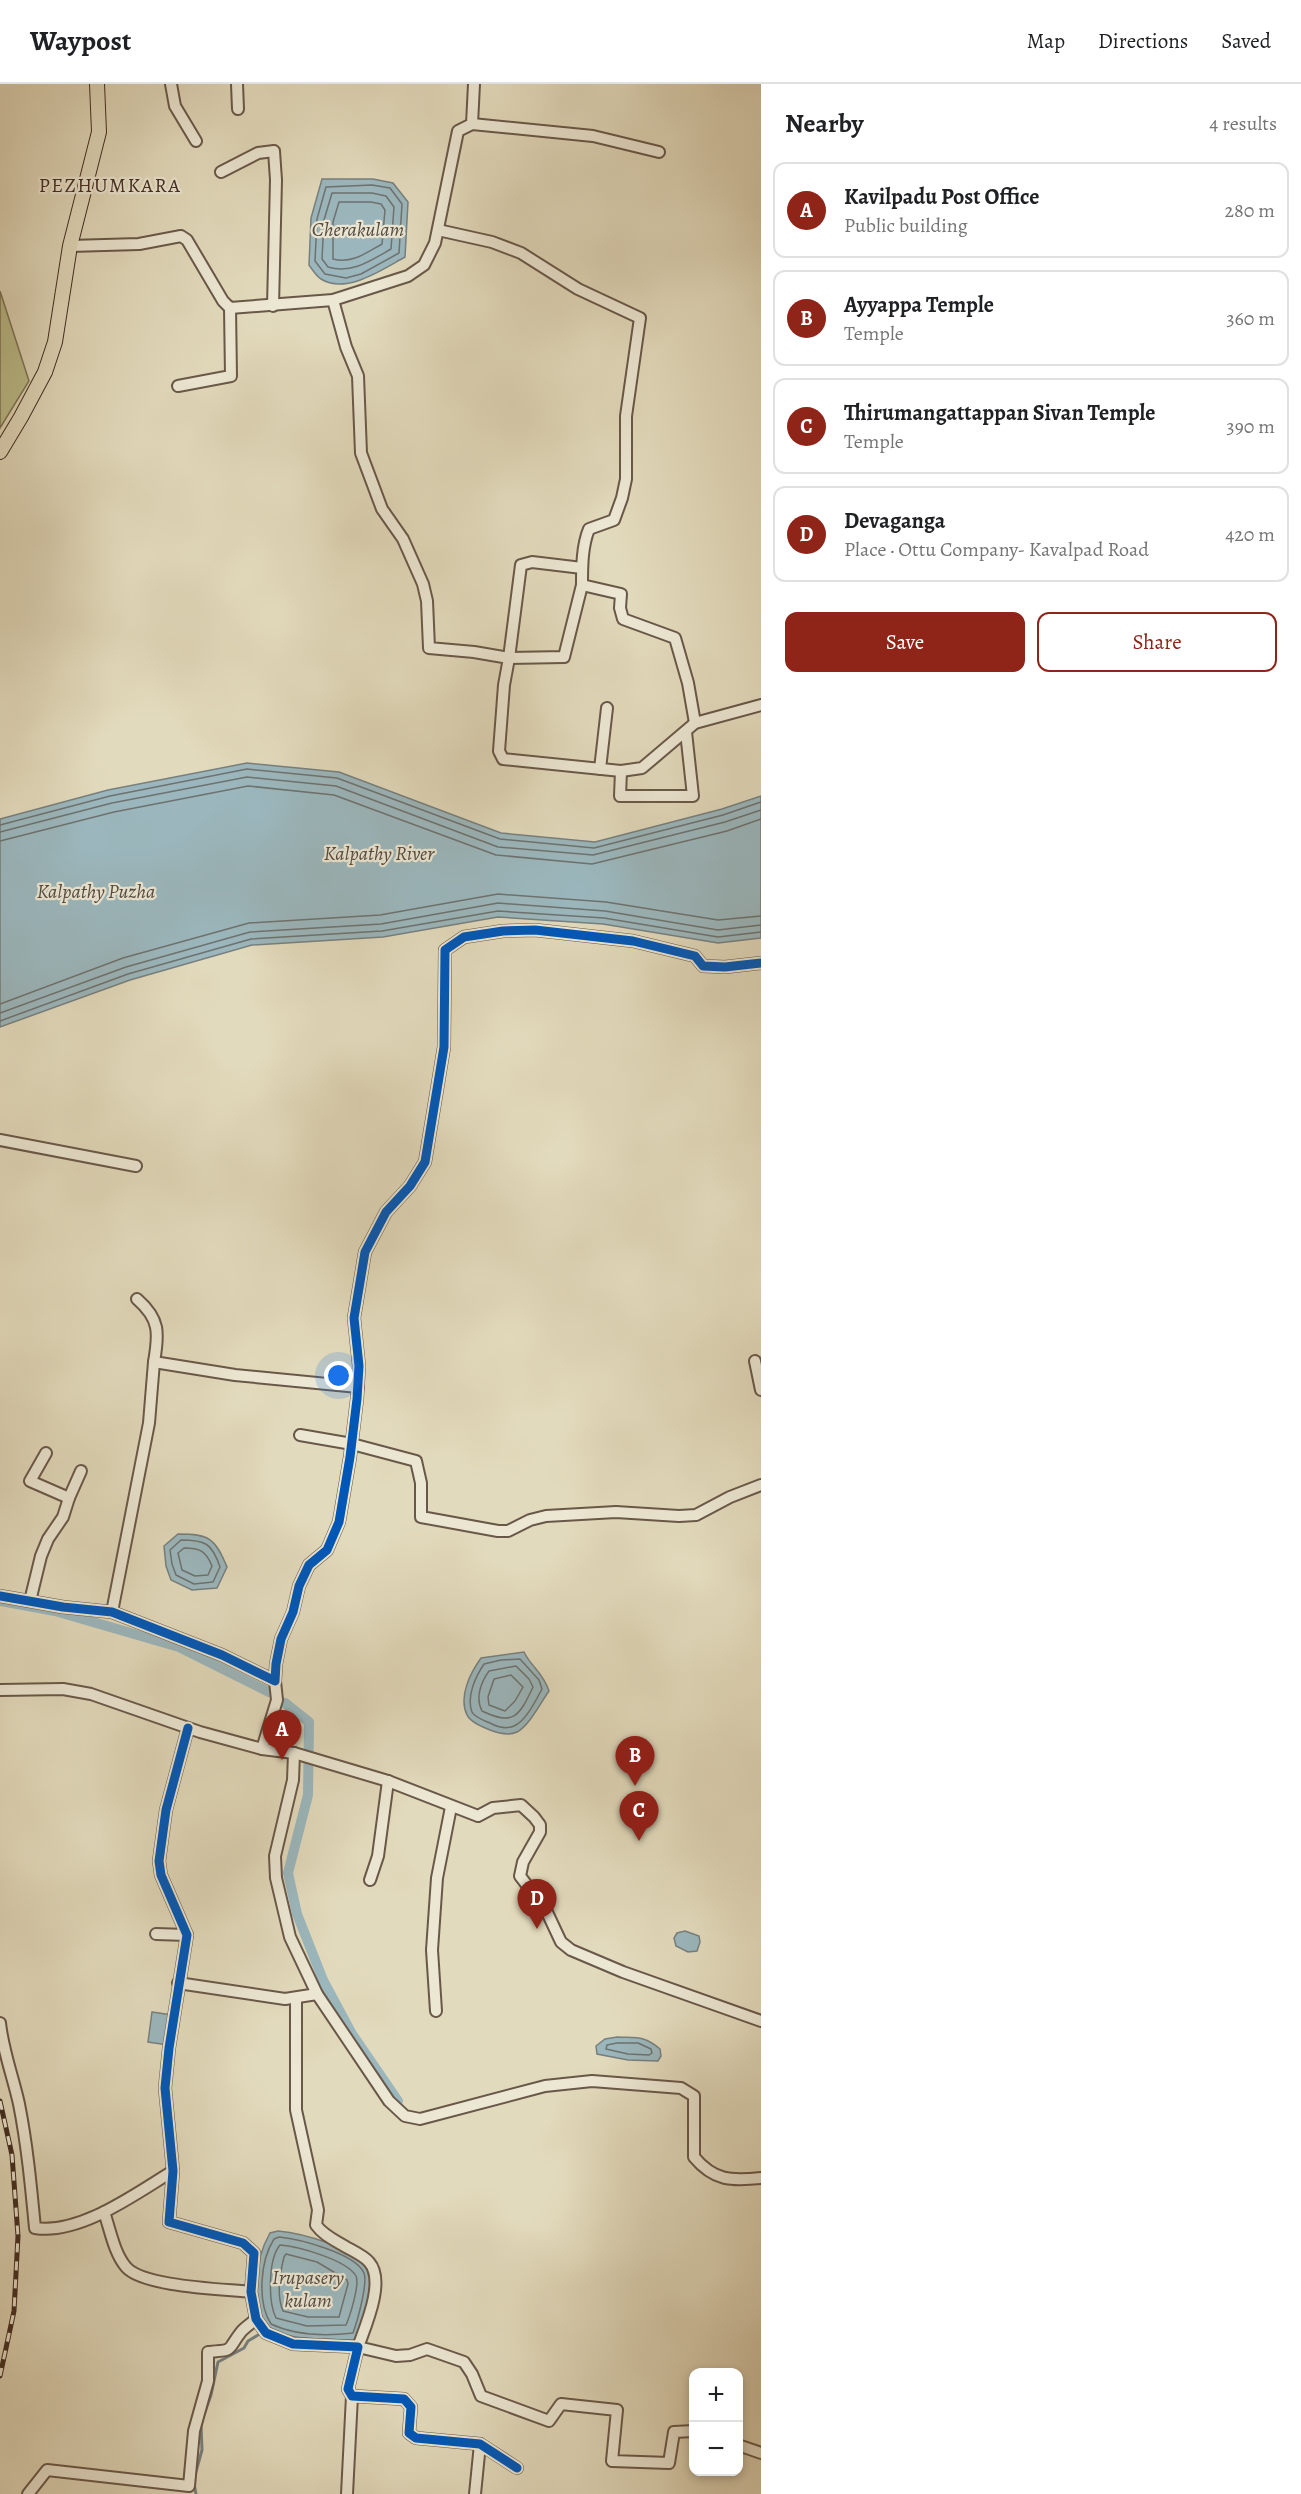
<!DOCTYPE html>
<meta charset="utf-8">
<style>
:root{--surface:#fff;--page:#f6f6f6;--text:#202124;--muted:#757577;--line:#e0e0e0;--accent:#8f2418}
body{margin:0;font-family:Alegreya,serif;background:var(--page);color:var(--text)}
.controls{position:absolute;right:18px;bottom:18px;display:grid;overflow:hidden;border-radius:12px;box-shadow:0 3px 9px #0003}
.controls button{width:54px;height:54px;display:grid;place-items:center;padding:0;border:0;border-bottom:2px solid var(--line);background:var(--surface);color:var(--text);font:30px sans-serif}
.you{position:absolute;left:339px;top:1292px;width:21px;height:21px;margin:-15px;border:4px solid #fff;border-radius:50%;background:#1a73e8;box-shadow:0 0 0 9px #1a73e833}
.badge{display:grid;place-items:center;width:39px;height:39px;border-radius:50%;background:var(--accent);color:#fff;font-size:20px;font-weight:700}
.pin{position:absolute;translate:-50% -50px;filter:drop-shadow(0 2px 3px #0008)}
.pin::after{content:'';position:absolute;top:32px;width:21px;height:18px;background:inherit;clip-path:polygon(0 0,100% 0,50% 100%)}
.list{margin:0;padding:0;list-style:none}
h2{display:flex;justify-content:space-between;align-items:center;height:78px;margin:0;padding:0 24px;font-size:26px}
h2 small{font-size:20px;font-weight:400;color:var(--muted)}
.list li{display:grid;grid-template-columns:39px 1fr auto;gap:18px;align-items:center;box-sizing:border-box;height:96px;margin:0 12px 12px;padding:0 12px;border:2px solid var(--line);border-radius:12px}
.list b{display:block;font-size:22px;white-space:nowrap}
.list p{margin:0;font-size:20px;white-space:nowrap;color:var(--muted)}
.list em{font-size:20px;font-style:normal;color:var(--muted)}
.actions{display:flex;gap:12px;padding:18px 24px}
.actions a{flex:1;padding:14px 0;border:2px solid var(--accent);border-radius:12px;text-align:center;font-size:21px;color:var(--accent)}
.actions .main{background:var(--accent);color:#fff}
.map{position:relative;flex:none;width:761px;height:2410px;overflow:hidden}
header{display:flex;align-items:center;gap:36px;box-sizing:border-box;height:84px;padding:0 30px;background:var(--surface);border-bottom:2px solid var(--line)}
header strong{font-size:28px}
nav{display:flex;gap:33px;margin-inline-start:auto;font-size:21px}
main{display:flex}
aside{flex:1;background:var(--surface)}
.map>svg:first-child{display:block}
</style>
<header>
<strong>Waypost</strong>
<nav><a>Map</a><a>Directions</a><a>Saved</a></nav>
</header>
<main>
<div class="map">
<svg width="761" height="2410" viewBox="0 0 761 2410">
<rect width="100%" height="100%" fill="#e2dabc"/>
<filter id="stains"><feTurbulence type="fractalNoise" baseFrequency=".00333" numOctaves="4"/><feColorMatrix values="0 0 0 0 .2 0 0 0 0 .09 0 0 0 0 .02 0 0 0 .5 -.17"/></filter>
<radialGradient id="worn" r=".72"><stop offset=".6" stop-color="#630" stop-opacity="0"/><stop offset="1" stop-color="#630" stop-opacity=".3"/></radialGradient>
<!-- green -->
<path fill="#bbbd8b" stroke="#7e7557" stroke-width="1.5" d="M0 207 29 297 0 344Z"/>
<!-- water -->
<g fill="#9bb7bd" stroke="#77807f" stroke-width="1.5">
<path d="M322 95H373L393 99 408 118 405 173C383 185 346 211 321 195 316 192 312 185 309 181L311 134Z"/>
<path d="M247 679 339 688 501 749 595 758 722 725 761 712V854L718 859 603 840 498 833 383 853 252 861 130 896 0 943V735L108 706Z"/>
<path d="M178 1450C209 1450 215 1454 227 1483L217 1504 192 1506 171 1496 166 1482 164 1462Z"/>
<path d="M524 1568C531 1583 543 1588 549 1607 541 1618 529 1642 517 1648 509 1652 498 1649 490 1646 483 1643 471 1639 467 1631 458 1612 471 1588 481 1574Z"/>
<path d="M685 1847 699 1852 700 1858 697 1867 688 1868 676 1862 674 1854 677 1849Z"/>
<path d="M152 1928 172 1931 168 1961 148 1958Z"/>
<path d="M617 1953C636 1954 644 1951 660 1965L661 1972 658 1977 628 1976 597 1970 596 1962 605 1955Z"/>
<path d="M278 2147C300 2149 360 2164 370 2187 376 2203 361 2240 357 2256 326 2255 298 2257 268 2246 250 2219 254 2177 270 2149Z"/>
</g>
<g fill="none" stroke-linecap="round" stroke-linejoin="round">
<!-- shore -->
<g stroke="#6e7270" stroke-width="1.5">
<path d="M372 101 390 104 402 120 399 169 361 190 346 194 325 190 315 177 317 135 326 103Z"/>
<path d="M332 109H372L386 112 394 123 391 165C370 177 352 190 328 183L322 175 324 136Z"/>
<path d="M339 118H371L381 120 385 126 382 160C366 169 352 180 333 175V138Z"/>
<path d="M0 741 110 712 247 685 337 694 500 755 594 764 723 731 761 718"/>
<path d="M0 748 112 719 247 693 336 702 498 763 593 771 725 738 761 726"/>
<path d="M0 757 114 728 248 702 334 711 496 771 592 780 727 747 761 735"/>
<path d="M0 920 123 874 249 839 380 831 498 810 606 818 718 836 761 832"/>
<path d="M0 929 126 883 250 848 381 840 498 819 605 827 718 846 761 841"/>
<path d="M0 937 128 890 251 855 382 847 498 827 604 834 718 853 761 848"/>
<path d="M181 1456C205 1456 212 1459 220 1483L213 1498 194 1500 176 1491 172 1480 170 1466Z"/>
<path d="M184 1464C200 1464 206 1467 212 1482L208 1491 195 1492 182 1486 178 1469Z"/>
<path d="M501 1576 520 1575 539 1596 542 1605C536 1616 526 1637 514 1642 507 1645 498 1643 492 1640 486 1637 475 1634 472 1628 466 1612 476 1592 484 1580Z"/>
<path d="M516 1582 529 1595 533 1603C519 1633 513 1642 482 1627 475 1614 481 1598 489 1587Z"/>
<path d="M511 1591 523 1603 515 1617 505 1627 489 1621 488 1613 494 1595Z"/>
<path d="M617 1959H638L651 1965 652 1969 649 1971 628 1970 606 1965 607 1961Z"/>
<path d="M279 2153C299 2155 355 2169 364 2189 368 2200 357 2238 353 2249 327 2252 296 2252 271 2240 257 2218 260 2177 274 2155Z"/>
<path d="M280 2161C297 2162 347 2176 356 2192 360 2200 350 2232 346 2241L307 2242 276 2234C268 2218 268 2175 280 2161Z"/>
<path d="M286 2170 317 2178 347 2196 348 2200 339 2233H308L283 2227C276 2211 280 2189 284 2173Z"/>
</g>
<!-- stream -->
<g stroke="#77807f" stroke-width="3">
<path d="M195 2391 202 2366 201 2339 211 2311 218 2278 244 2264 248 2257 258 2251"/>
<path d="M194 2400 196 2410"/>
</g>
<!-- canal -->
<g stroke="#9bb7bd" stroke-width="10">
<path d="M0 1517 55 1527 179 1563 269 1608"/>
<path d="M285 1619 309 1638 308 1711 288 1789 297 1830 323 1896 352 1950 398 2017"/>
</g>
<!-- minor casing -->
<g stroke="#695849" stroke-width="14">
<g id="minor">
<path d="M171 0 175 22 196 57"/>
<path d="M237 0 238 25"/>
<path d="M472 40 593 52 659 68"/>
<path d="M221 88 258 69 274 67 276 96 273 222"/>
<path d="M438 146 492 158 521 169 578 205 640 234 626 332V395L622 414 614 436 589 445C582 462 582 483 582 501L621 510 620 524 623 535 675 554 688 599 695 639"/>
<path d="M70 162 139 160 181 152 187 156 223 217 230 224 333 216 408 192 424 181 435 159 458 47 472 40 474 0"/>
<path d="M333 216 346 263 358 292 361 369 382 425 403 455 423 500 427 517 429 564 474 568 509 574 504 601 499 667 503 675 621 687 642 684 695 639 761 621"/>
<path d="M178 302 231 292 230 224"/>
<path d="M582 484 532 478 521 481 509 574 564 573 582 501"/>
<path d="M600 685 607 624"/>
<path d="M621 687 620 712H693L686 648"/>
<path d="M0 1056 136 1082"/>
<path d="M137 1215C160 1235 159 1249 154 1278L235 1291 358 1303"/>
<path d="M755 1277 761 1306"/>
<path d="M300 1351 352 1360 416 1377 421 1399V1433L498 1447H508L530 1436 546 1432 616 1428 679 1432 696 1431 730 1413 761 1401"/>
<path d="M69 1414 81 1387"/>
<path d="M0 1512 63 1523 112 1528 222 1571 275 1597 276 1580 281 1555 293 1528 299 1502 309 1481 327 1466 339 1438 350 1373 357 1315 359 1282 354 1234 365 1168 386 1128 410 1102 425 1078 444 963 445 866 464 853 503 847 535 846 633 857 695 872 703 882 725 883 761 879"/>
<path d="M30 1517 41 1472 48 1455 63 1433 69 1414 30 1397 46 1369"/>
<path d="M112 1528 149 1339 154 1278"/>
<path d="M0 1606 63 1605 91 1610 200 1648 262 1665 294 1669 388 1697 478 1732 493 1724 521 1721 534 1733 540 1741V1748L523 1778 520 1792 546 1826 561 1858 571 1866 623 1888 761 1937"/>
<path d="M188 1644 166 1726 159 1777 161 1791 187 1851 169 1964 165 2004 173 2087 169 2138 243 2159 254 2169 251 2208 256 2235 266 2249 293 2260 358 2263 348 2305 352 2312 404 2315 411 2323 409 2349 416 2354 480 2360 517 2384"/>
<path d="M262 1665 277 1616 275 1597"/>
<path d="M294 1669 293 1696 275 1772 276 1794 290 1853 317 1910 389 2017 405 2032 420 2035 545 2002 592 1997 681 2004 694 2012V2073C714 2097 731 2097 761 2094"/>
<path d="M370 1796 378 1772 388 1697"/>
<path d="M156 1850 187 1851"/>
<path d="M178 1899 285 1915 317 1910"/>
<path d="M296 1915V2026L318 2126 316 2141C324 2152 335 2156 346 2163 353 2167 364 2172 369 2178 386 2197 365 2243 358 2263L396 2272 410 2271 427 2265 464 2278 472 2290 481 2312 549 2337 561 2320 617 2326 612 2377 669 2379 674 2348 694 2347"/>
<path d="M436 1927 432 1866 437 1794 451 1723"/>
<path d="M0 1939C3 1967 13 1993 19 2020 27 2060 31 2102 35 2144 80 2151 135 2110 173 2087"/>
<path d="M104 2128C110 2145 114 2169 126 2183 143 2203 224 2205 251 2208"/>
<path d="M738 2361 761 2369"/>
<path d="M28 2410 47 2386 189 2402 194 2347 208 2297V2268C236 2266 226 2267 241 2248 245 2243 252 2239 256 2235"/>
<path d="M347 2410 352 2312"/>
<path d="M475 2410 480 2360"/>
</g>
</g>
<!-- major casing -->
<g stroke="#412d23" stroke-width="16">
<path id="major" d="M0 368 21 333 45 288 55 258 70 162 99 48 97 0"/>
</g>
<!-- minor -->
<use href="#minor" stroke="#ece7d3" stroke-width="10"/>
<!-- major -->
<use href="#major" stroke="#e2dabc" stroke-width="14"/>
<!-- rail casing -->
<g stroke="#412d23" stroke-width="5">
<path id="rail" d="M0 2017 12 2071 18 2152 14 2227 0 2292"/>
</g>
<!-- rail -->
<use href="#rail" stroke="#ece7d3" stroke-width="3" stroke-dasharray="9" stroke-linecap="butt"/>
<!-- cycleway casing -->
<g stroke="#ece7d3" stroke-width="13">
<g id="cycleway">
<path d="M0 1512 63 1523 112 1528 222 1571 275 1597 276 1580 281 1555 293 1528 299 1502 309 1481 327 1466 339 1438 350 1373 357 1315 359 1282 354 1234 365 1168 386 1128 410 1102 425 1078 444 963 445 866 464 853 503 847 535 846 633 857 695 872 703 882 725 883 761 879"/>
<path d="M188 1644 166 1726 159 1777 161 1791 187 1851 169 1964 165 2004 173 2087 169 2138 243 2159 254 2169 251 2208 256 2235 266 2249 293 2260 358 2263 348 2305 352 2312 404 2315 411 2323 409 2349 416 2354 480 2360 517 2384"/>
</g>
</g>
<!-- cycleway -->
<use href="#cycleway" stroke="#0057b8" stroke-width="9"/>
</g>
<g text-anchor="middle" stroke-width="4.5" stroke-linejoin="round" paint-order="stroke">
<!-- neighbourhood labels -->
<g font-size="20" letter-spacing="1.5" fill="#412d23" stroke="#ece7d3">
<text x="110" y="108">PEZHUMKARA</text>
</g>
<!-- water labels -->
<g font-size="20" font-style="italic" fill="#534942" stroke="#ece7d3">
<text x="358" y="152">Cherakulam</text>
<text x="379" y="776">Kalpathy River</text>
<text x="96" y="814">Kalpathy Puzha</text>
<text x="308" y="2200">Irupasery<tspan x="308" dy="23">kulam</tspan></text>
</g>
</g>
<rect width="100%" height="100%" filter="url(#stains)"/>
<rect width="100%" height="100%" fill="url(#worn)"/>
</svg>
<div class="controls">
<button>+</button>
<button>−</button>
</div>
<div class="you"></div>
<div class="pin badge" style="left:282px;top:1676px">A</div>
<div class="pin badge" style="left:635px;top:1702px">B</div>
<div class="pin badge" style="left:639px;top:1757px">C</div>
<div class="pin badge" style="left:537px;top:1845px">D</div>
</div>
<aside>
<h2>Nearby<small>4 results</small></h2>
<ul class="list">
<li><span class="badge">A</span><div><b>Kavilpadu Post Office</b><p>Public building</p></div><em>280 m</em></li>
<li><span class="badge">B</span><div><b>Ayyappa Temple</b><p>Temple</p></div><em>360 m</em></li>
<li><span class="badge">C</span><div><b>Thirumangattappan Sivan Temple</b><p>Temple</p></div><em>390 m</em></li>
<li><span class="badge">D</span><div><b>Devaganga</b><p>Place · Ottu Company- Kavalpad Road</p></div><em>420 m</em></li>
</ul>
<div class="actions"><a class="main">Save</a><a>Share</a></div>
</aside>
</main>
